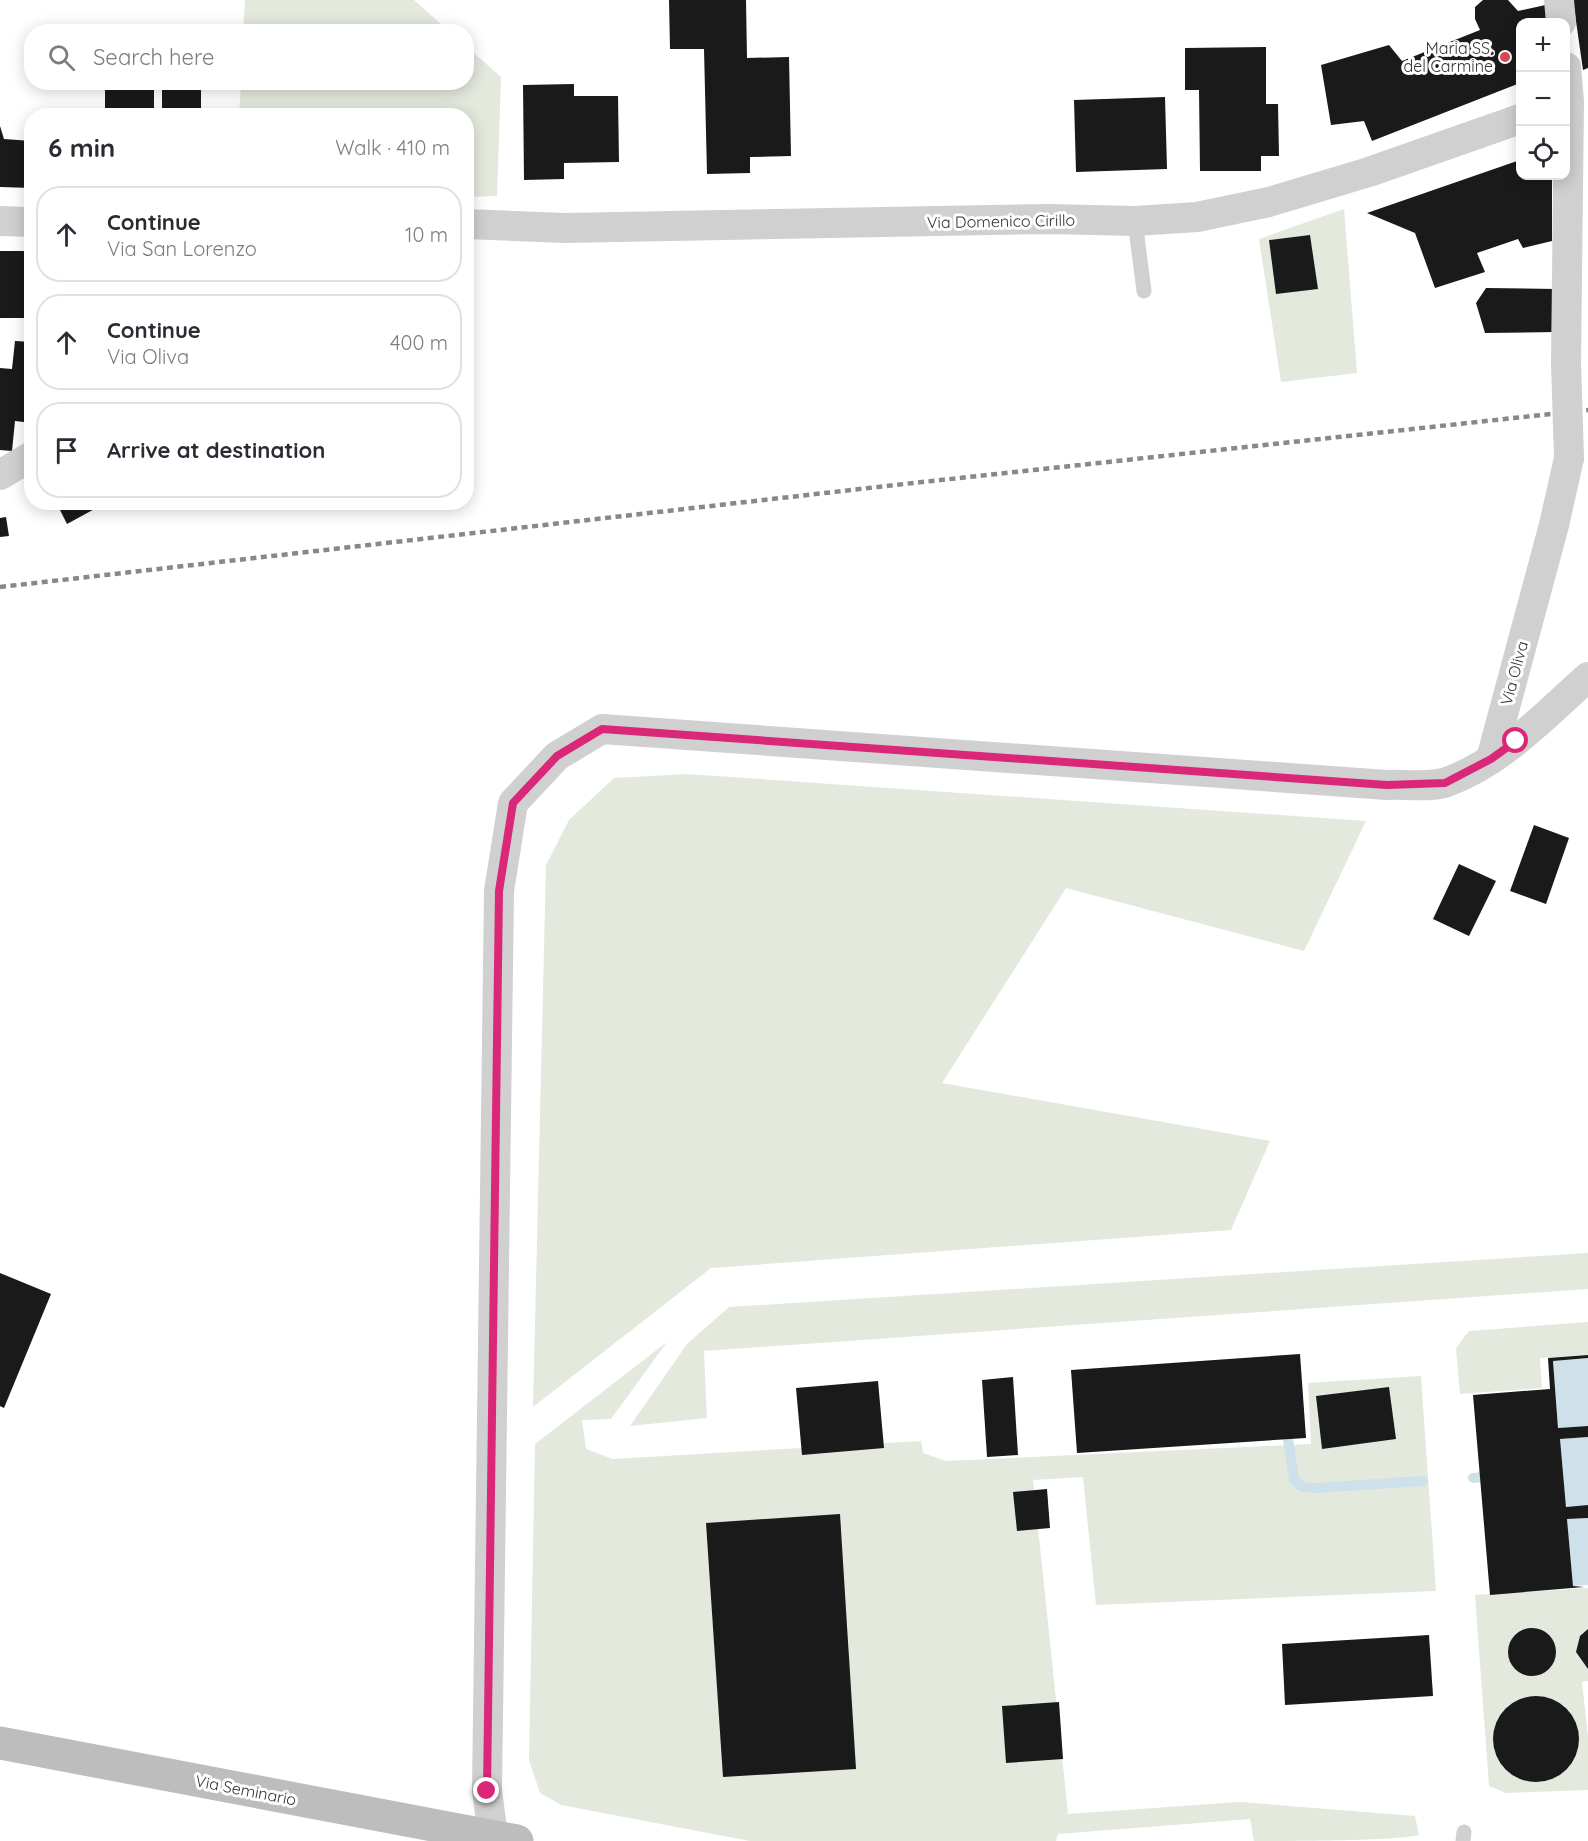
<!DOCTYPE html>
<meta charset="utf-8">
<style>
:root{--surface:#fff;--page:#f2f2f3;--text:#2b2b33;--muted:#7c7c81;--line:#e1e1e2}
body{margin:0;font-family:Quicksand,sans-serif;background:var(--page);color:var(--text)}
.controls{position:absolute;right:18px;top:18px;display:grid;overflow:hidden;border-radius:12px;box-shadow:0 3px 15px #0003}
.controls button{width:54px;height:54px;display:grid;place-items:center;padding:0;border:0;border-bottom:2px solid var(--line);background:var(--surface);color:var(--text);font:30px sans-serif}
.stop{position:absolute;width:18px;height:18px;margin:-14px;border:4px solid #db2777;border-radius:50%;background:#fff}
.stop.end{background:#db2777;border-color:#fff;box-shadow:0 2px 6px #0008}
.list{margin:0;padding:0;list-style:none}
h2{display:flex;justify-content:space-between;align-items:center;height:78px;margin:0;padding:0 24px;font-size:26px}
h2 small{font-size:20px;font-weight:400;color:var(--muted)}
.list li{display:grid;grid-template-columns:39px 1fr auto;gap:18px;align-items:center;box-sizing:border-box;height:96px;margin:0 12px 12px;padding:0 12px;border:2px solid var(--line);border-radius:24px}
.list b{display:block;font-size:22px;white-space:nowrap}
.list p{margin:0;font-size:20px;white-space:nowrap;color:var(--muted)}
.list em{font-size:20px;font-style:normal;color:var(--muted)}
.icon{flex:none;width:33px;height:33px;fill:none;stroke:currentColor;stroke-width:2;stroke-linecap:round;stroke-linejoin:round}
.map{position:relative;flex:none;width:1588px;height:1841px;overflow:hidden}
.search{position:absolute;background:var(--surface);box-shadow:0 3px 15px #0003;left:24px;top:24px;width:450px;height:66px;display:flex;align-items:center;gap:15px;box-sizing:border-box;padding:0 21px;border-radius:24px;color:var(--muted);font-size:22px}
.panel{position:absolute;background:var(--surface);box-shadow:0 3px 15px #0003;left:24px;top:108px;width:450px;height:402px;border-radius:24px}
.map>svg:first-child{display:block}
</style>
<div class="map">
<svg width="1588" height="1841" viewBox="0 0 1588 1841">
<rect width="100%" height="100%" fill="#fff"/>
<!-- green -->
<g fill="#e3e9dd">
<path d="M245 0H414L449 31H243Z"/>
<path d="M467 47 501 77 497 196 467 197 466 116 239 115 241 83 466 82Z"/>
<path d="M1344 209 1357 373 1281 382 1259 239Z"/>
<path d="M687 774 1366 821 1304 951 1066 888 942 1083 1270 1141 1231 1230 711 1268 533 1407 546 865 569 820 614 778Z"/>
<path d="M1588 1253V1289L704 1351 707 1418 630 1426 687 1344 729 1307Z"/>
<path d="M1588 1322V1355L1540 1358 1542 1388 1460 1394 1456 1348 1469 1331Z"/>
<path d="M667 1342 611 1419 582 1420 586 1449 613 1459 921 1441 923 1453 946 1461 1311 1444 1308 1383 1421 1376 1436 1591 1096 1605 1083 1477 1033 1480 1068 1814 1240 1802 1415 1816 1419 1835C1394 1841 1288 1841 1254 1841L1250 1819 1058 1834 1056 1841H750L561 1805 540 1793 529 1760 535 1444Z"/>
<path d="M1588 1588V1681L1582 1682 1588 1737V1790L1506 1793 1489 1786 1475 1595Z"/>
</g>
<!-- water -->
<g fill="#cee0e9">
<path d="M1588 1358V1426L1558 1428 1553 1361Z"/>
<path d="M1588 1437V1505L1566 1507 1560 1439Z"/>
<path d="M1588 1518V1585L1573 1586 1567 1519Z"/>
</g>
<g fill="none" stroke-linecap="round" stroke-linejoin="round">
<!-- stream -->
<g stroke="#cee0e9" stroke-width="10">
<path d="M1288 1439 1294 1480 1302 1487 1316 1488 1423 1481"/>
<path d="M1473 1478 1493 1476"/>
</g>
</g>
<!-- building -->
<g fill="#1a1a1a">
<path d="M669 0H746L747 58 789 57 791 156 750 157V173L707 174 704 49H670Z"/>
<path d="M1483 0H1508L1518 11 1550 4 1551 22H1520V83L1372 141 1364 121 1331 125 1321 65 1389 45 1402 61 1480 30 1475 19V7Z"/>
<path d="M1573 0H1588V68L1583 70Z"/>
<path d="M1266 47V104H1278L1279 156H1261V171H1200L1199 90H1185V48Z"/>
<rect x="105" y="82" width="49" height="34"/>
<rect x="162" y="82" width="39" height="34"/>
<path d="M574 84V96H618L619 162 564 163V179L524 180 523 85Z"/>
<path d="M1165 97 1167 169 1076 172 1074 100Z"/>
<path d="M0 126 4 139 32 141V188L0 187Z"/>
<path d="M1520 160V176H1552V241L1523 248 1518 239 1477 253 1485 272 1435 288 1415 233 1367 213Z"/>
<path d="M1310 235 1318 289 1276 294 1269 240Z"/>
<rect x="0" y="251" width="32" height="67"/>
<path d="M1486 288 1556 289V332L1485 333 1476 303Z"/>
<path d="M15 341 32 342V423L15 421 12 451 0 450V368L12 369Z"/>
<path d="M32 477V495L24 481Z"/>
<path d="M56 502H98L100 506 67 524Z"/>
<path d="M6 517 9 536 0 537V518Z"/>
<path d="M1534 825 1569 838 1546 904 1510 891Z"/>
<path d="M1459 864 1496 881 1469 936 1433 919Z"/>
<path d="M0 1273 51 1294 4 1408 0 1406Z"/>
<path d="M1300 1354 1306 1438 1077 1453 1071 1370Z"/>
<path d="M1588 1355V1358L1553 1361 1558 1428 1588 1426V1437L1560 1439 1566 1507 1588 1505V1518L1567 1519 1573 1586 1584 1587 1490 1595 1473 1395 1550 1389 1548 1358Z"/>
<path d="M1013 1377 1018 1455 987 1457 982 1380Z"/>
<path d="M878 1381 884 1448 802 1455 796 1388Z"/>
<path d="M1389 1387 1396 1439 1322 1449 1316 1396Z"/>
<path d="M1047 1489 1050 1528 1017 1531 1013 1492Z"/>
<path d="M840 1514 856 1769 723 1777 706 1523Z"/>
<circle cx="1532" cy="1652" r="24"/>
<path d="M1588 1629V1669L1576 1652 1580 1636Z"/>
<path d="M1429 1635 1433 1696 1285 1705 1282 1644Z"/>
<circle cx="1536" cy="1739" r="43"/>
<path d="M1059 1702 1063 1759 1006 1763 1002 1706Z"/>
</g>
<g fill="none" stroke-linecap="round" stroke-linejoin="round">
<!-- lane -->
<g stroke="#d0d0d0" stroke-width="15">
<path d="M1135 221 1144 291"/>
<path d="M1463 1841 1464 1832"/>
</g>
<!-- street -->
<g stroke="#d0d0d0" stroke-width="30">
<path d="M1559 0 1561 22"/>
<path d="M1566 67 1569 101 1566 363"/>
<path d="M0 221 32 222"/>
<path d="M466 224 564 228 1049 219 1135 221 1197 217 1269 202 1369 172 1520 119"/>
<path d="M0 475 32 456"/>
<path d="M1491 759 1554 525 1569 458"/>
<path d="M493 1836 487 1791 499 891 513 803 557 756 602 729 1387 785C1405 784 1430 788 1447 782 1502 762 1545 715 1588 677"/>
</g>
<!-- secondary -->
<path stroke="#bdbdbd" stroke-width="33" d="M0 1743 517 1841"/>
<!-- rail -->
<path stroke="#888" stroke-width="4.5" stroke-dasharray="6 4.5" stroke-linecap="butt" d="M0 587 895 485 1588 410"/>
<!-- street-bridge -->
<path stroke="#d0d0d0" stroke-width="30" d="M1566 363 1569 458"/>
</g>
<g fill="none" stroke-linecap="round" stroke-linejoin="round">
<!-- route -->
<path stroke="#db2777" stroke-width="8" d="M487 1791 499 891 513 803 557 756 602 729 1387 785 1445 783 1491 759 1516 741"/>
</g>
<!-- markers -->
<circle fill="#d64856" stroke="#fff" stroke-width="2" cx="1505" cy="57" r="6"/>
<g text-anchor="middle" stroke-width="6" stroke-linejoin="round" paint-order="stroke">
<!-- poi labels -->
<g font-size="16" fill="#333" stroke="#fff" text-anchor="end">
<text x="1493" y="54">Maria SS.<tspan x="1493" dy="18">del Carmine</tspan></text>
</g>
<!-- street labels -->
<g font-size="16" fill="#333" stroke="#fff">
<text transform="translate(1001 221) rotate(-1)" y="6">Via Domenico Cirillo</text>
<text transform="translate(1514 673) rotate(-75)" y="6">Via Oliva</text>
<text transform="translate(246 1790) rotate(11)" y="6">Via Seminario</text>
</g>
</g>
</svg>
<div class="controls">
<button>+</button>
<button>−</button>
<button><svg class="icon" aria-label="locate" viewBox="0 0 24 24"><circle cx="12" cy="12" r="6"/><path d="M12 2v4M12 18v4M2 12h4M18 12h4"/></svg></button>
</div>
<div class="stop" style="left:1516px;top:741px"></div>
<div class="stop end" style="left:487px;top:1791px"></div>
<div class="search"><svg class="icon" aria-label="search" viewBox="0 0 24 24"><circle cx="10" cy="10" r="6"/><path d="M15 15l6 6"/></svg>Search here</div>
<section class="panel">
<h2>6 min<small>Walk · 410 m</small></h2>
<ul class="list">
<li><svg class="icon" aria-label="ahead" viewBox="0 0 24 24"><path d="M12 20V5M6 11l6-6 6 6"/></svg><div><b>Continue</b><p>Via San Lorenzo</p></div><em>10 m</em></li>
<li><svg class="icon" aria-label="ahead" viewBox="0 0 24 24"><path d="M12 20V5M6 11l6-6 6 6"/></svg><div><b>Continue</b><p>Via Oliva</p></div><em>400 m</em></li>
<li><svg class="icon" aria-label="arrive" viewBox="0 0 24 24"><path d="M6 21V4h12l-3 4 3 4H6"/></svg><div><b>Arrive at destination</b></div></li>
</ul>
</section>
</div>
